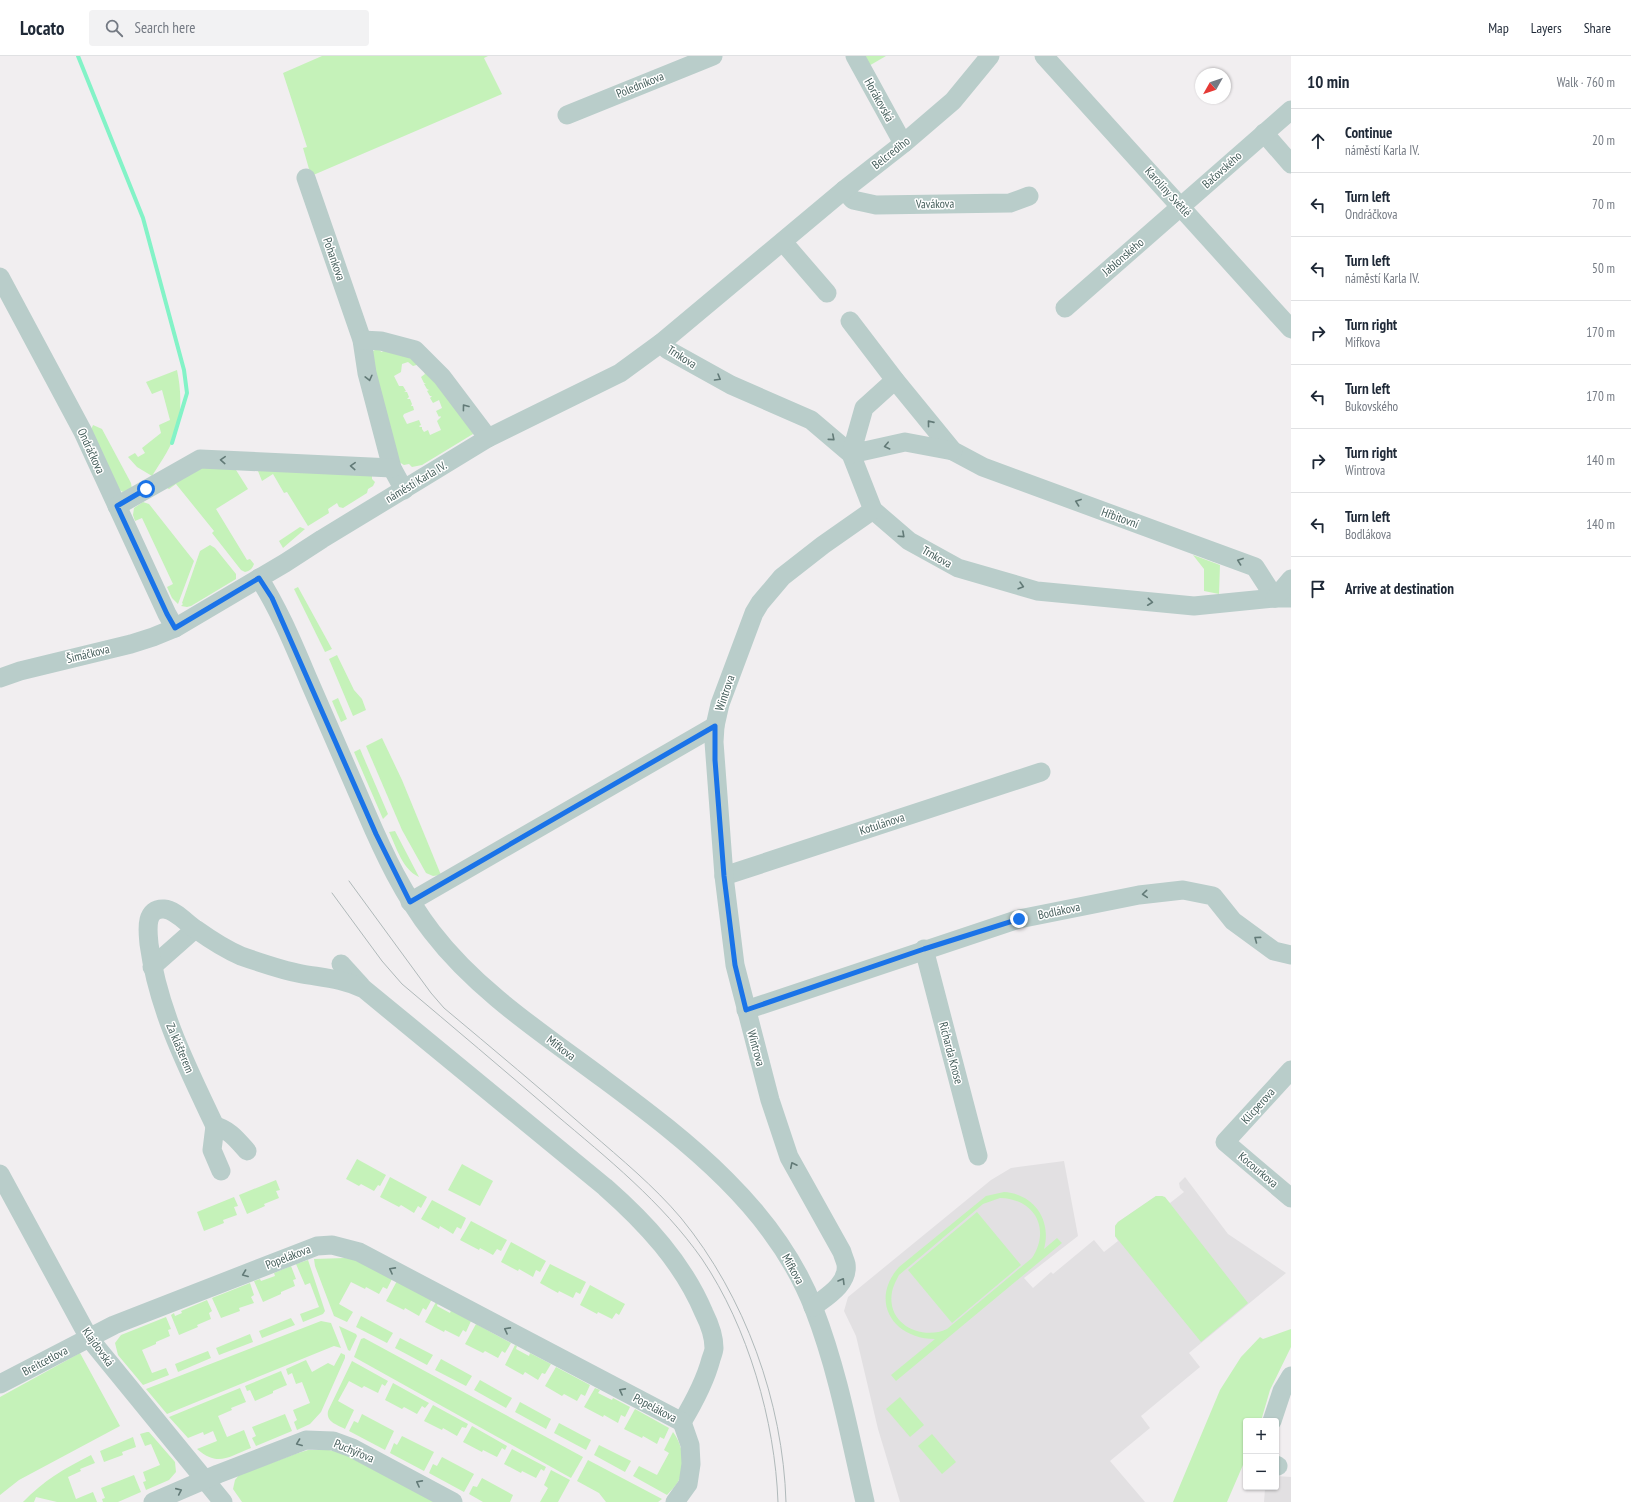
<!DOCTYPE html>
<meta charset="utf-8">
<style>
:root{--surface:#fff;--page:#f2f2f3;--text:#1f2937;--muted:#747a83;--line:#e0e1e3}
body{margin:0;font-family:"PT Sans Narrow",sans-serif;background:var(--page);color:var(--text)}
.controls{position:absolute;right:12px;bottom:12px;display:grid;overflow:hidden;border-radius:4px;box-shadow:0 1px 3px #0004}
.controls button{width:36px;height:36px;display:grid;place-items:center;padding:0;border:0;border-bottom:1px solid var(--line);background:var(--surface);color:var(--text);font:20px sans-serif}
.compass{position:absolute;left:1195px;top:12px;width:36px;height:36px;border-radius:50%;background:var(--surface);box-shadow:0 1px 3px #0004;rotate:230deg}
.stop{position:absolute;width:12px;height:12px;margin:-9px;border:3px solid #1a73e8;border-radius:50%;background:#fff}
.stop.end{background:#1a73e8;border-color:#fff;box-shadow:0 1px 4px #0008}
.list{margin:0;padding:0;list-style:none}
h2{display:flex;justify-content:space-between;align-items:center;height:52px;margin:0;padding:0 16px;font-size:17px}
h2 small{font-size:13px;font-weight:400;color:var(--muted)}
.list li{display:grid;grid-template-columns:26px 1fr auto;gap:12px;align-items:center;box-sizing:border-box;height:64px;padding:0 16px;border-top:1px solid var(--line)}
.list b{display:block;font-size:15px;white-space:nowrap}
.list p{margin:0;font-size:13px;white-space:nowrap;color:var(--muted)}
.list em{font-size:13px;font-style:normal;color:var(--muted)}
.icon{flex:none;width:22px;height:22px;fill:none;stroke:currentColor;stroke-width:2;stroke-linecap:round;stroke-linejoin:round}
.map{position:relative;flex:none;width:1291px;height:1446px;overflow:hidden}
header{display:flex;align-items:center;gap:24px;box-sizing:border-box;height:56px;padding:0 20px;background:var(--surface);border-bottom:1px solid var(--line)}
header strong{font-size:19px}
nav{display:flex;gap:22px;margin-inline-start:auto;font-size:14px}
.search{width:280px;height:36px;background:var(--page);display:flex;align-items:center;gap:10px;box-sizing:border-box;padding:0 14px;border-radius:4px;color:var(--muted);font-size:15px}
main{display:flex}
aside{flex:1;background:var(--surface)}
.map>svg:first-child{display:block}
</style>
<header>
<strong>Locato</strong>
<div class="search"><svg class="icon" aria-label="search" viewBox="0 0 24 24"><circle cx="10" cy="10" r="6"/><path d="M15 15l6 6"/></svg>Search here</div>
<nav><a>Map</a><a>Layers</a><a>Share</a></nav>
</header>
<main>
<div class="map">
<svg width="1291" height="1446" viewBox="0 0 1291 1446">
<rect width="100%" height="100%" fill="#f1eef0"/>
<!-- education -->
<g fill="#e2e0e2">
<path d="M1064 1105 1078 1180 1024 1222 1033 1232 1051 1216 1053 1218 1094 1184 1104 1196 1118 1185 1115 1180V1170L1118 1166 1156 1140H1162L1170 1147 1184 1136 1180 1132 1179 1127 1185 1121 1228 1178 1286 1217 1189 1297 1200 1311 1141 1360 1150 1372 1110 1405 1145 1446H900L878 1373 856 1280 844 1255 848 1241 991 1124 1011 1112Z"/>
<path d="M1276 1420 1291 1421V1446H1264L1265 1433 1260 1431H1276Z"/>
</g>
<!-- green -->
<g fill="#c5f2b9" fill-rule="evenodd">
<path d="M322 0H488L484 2 502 38 311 120 303 92 307 91 283 17Z"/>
<path d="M861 0H886L867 11Z"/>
<path d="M379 292 381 296 384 295 419 304 472 371 473 378 422 409 412 411 409 408 404 409 399 406 387 371 371 296ZM408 306 413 310 420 308 425 318 421 321 424 327H426L424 328 427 333 429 334 427 335 430 340H432L430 342 433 347 439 344 442 352 436 355 439 361 440 360 441 361 437 365 441 374 430 379 428 374 424 376 422 373V371H420L419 370 421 369 419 364 407 368 403 360 404 358 414 354 413 350H411L412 348 410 343H407L409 341 407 336H404L406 335 403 330H399L394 320 401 316 402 308Z"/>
<path d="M177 314C181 333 182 354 177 373 173 388 161 406 152 420L137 411 128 401 135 397 138 401 145 397 142 392 161 377 159 369 170 364 162 334 152 338 146 326Z"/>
<path d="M93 369 102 373 131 427 132 433 123 436 118 433 91 374Z"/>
<path d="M202 406 236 414 248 433 216 453 247 504 250 503 254 508C252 513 250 515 245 516L241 514 212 477 214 475 176 428 169 433 167 432Z"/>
<path d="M256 410 372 419V423L375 426 373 430 368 433 367 437 343 452 339 451 337 447 328 453 329 457 308 470 287 436 284 437 273 418 262 425Z"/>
<path d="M143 446 149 448 194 505 178 548 172 542 167 531 173 528 142 462 135 465 133 459 134 452Z"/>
<path d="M300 471 305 473 283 492 279 485Z"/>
<path d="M210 489 215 492 236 518V523L191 550 187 551 181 550 183 548 182 547 200 495Z"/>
<path d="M1193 499 1220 509 1219 538 1204 535V513Z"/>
<path d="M298 531 332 593 325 596 294 533Z"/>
<path d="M337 599 354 634 362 643 366 654 353 660 329 603Z"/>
<path d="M338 642 347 663 341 666 332 645Z"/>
<path d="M382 682 402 724 441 819 433 820 426 817 402 774 366 690Z"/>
<path d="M360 693 388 758 383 763 354 696Z"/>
<path d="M395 775 419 821C402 813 397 792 389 776Z"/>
<path d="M357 1103 386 1119 380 1130 378 1129 374 1135 361 1128 359 1130 346 1123Z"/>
<path d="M462 1108 493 1125 480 1150 448 1134Z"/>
<path d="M390 1121 427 1141 421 1152 418 1150 414 1157 401 1149 399 1151 380 1141Z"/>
<path d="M276 1124 280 1134 276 1135 279 1142 264 1148 265 1150 247 1158 239 1139Z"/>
<path d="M1004 1136C1034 1138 1052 1164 1044 1193L1057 1182 1062 1187 896 1325 891 1319 935 1283C893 1283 869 1245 899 1211L975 1149 986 1140ZM1000 1142C1035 1143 1051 1173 1032 1202L947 1273C922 1285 886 1268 892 1236 893 1230 896 1225 899 1219L983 1148Z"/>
<path d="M1156 1140H1162L1165 1141 1248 1247 1201 1286 1115 1180V1170L1118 1166Z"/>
<path d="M234 1141 238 1150 234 1151 237 1159 223 1164 224 1167 204 1175 197 1156Z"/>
<path d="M432 1144 466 1162 461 1173 457 1171 453 1178 440 1170 439 1173 421 1163Z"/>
<path d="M977 1156 1021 1209 952 1267 908 1214Z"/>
<path d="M471 1165 507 1184 501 1195 497 1193 493 1199 480 1192 479 1194 460 1184Z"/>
<path d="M511 1186 546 1205 540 1216 536 1214 533 1221 519 1213 518 1215 501 1206Z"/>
<path d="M345 1202 354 1203 392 1223 387 1233 383 1231 379 1238 366 1231 365 1233 351 1226 339 1248 353 1256 347 1266 334 1260 315 1210 314 1203Z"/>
<path d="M308 1204 325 1255 323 1258 303 1266 300 1258 319 1251 310 1227 305 1229 296 1208Z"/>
<path d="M550 1208 586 1226 580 1238 576 1236 573 1242 559 1235 558 1237 540 1227Z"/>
<path d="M291 1210 296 1223 293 1224 295 1230 281 1236V1238L263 1246 254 1225 260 1223 261 1225 275 1220 274 1217Z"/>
<path d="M397 1225 432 1243 426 1254 423 1252 419 1260 405 1252 404 1254 386 1245Z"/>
<path d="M250 1227 254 1239 251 1241 254 1247 239 1252 240 1255 221 1262 212 1242Z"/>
<path d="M590 1229 625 1248 619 1259 616 1257 612 1263 598 1256 597 1258 580 1249Z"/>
<path d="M207 1244 212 1255 209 1257 211 1263 197 1269 198 1271 179 1279 171 1259 174 1257 175 1260 182 1257 181 1255Z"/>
<path d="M436 1246 438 1247 437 1250 450 1257 451 1254 471 1265 466 1276 463 1274 459 1281 445 1274 444 1276 425 1266Z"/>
<path d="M361 1260 393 1277 387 1287 356 1271Z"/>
<path d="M166 1261 171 1273 168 1274 170 1280 156 1286V1288L142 1294 152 1317 166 1312 169 1319 143 1329 118 1299 115 1287 121 1279Z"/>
<path d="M291 1262 295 1269 262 1282 259 1275Z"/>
<path d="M321 1265 331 1267 341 1292 334 1290 167 1358 146 1333Z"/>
<path d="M476 1268 511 1287 505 1297 502 1295 498 1302 485 1295 483 1297 465 1288Z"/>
<path d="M339 1270 356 1278 357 1280 350 1295 348 1294Z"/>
<path d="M1291 1273V1291L1270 1334 1261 1365H1246V1402L1227 1446H1173L1220 1334 1241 1301 1260 1281 1263 1283Z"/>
<path d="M250 1278 253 1286 219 1299 216 1292Z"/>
<path d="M364 1282 583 1401 571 1422 354 1301 361 1283Z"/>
<path d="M400 1282 433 1299 427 1309 395 1292Z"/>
<path d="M515 1289 517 1290 516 1293 529 1300 530 1297 551 1308 545 1318 542 1317 538 1324 525 1316 523 1319 505 1309Z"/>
<path d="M208 1295 211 1302 178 1316 175 1308Z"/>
<path d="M80 1297 120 1370 19 1424 0 1439V1341Z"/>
<path d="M341 1297 345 1299V1302L321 1356 310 1368 297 1374 294 1366 297 1364 293 1354 310 1347 302 1326 296 1328 292 1317 288 1319 286 1313 306 1304 312 1316 328 1307 334 1310Z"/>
<path d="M441 1303 472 1320 466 1330 435 1314Z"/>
<path d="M352 1305 388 1325 385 1330 382 1328 378 1337 364 1330 362 1332 349 1325 338 1345 354 1354 345 1373C336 1368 326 1366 328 1355Z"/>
<path d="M556 1311 590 1329 585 1340 581 1338 577 1345 564 1338 562 1340 545 1330Z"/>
<path d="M281 1315 287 1329 273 1335V1337L255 1345 250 1334 247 1335 245 1330Z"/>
<path d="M480 1324 512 1342 506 1352 474 1334Z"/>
<path d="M393 1327 429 1347 425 1352 422 1350 417 1358 404 1351 402 1353 385 1344Z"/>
<path d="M240 1332 246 1346 231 1352 232 1354 218 1360 227 1381 244 1374 251 1392C228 1401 218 1411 197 1393L217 1385 213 1375 204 1379 203 1376 188 1382 169 1361Z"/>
<path d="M595 1332 600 1334 598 1337 612 1344 613 1342 630 1351 625 1361 621 1359 618 1367 604 1359 603 1361 584 1351Z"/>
<path d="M900 1341 924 1369 910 1381 886 1353Z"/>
<path d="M520 1346 551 1363 546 1373 515 1356Z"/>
<path d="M433 1349 468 1368 466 1372 462 1371 457 1380 443 1372 442 1374 424 1365Z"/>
<path d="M635 1353 669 1372 664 1383 660 1381 657 1388 643 1380 642 1382 624 1373Z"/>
<path d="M285 1358 292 1375 256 1390 252 1382 256 1380 252 1371Z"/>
<path d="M362 1358 394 1375 385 1394 349 1375 354 1365 358 1367Z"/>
<path d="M559 1367 591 1384 586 1394 554 1377Z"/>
<path d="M472 1370 507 1390 505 1394 502 1392 497 1401 483 1394 482 1396 463 1386Z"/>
<path d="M147 1376H149L175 1406 176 1416 169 1424 146 1434 143 1426 146 1425 143 1416 160 1409 151 1388 145 1390 140 1378Z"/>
<path d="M673 1376C683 1389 686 1409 679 1424 676 1430 671 1434 667 1439L633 1420 639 1410 657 1419 669 1397 664 1394Z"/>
<path d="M932 1378 956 1406 942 1418 918 1390Z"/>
<path d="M402 1380 434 1396 424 1415 390 1397 394 1387 397 1389Z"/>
<path d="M133 1381 136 1391 122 1396 123 1399 104 1406 100 1395Z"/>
<path d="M599 1389 631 1405 625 1416 594 1399Z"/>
<path d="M512 1393 546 1411 544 1415 541 1413 536 1422 522 1415 521 1417 504 1408Z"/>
<path d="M308 1394H329L342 1397 435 1446H242L233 1433 235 1424 239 1419 295 1398Z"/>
<path d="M91 1399 95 1407 80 1413 81 1415 68 1421 76 1443 93 1436 97 1446H57L36 1441 34 1446H23C43 1425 65 1412 91 1399Z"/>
<path d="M442 1401 474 1418 464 1436 429 1417 433 1408 437 1410Z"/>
<path d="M588 1404 662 1443 658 1446H606L599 1437 577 1425Z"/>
<path d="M551 1414 570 1424 558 1446H540L548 1432 544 1429Z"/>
<path d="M134 1419 141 1436 118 1446H103L102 1443 105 1442 101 1432Z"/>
<path d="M482 1422 513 1439 510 1446H483L469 1438 473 1430 477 1431Z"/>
</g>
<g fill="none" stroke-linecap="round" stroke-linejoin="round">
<!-- stream -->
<path stroke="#83f3c7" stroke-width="4" d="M78 0 143 162 184 314 187 337 172 387"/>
<!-- minor -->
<g stroke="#b9cdca" stroke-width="19">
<path d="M855 0 899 80 904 87"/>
<path d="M1044 0 1291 273"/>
<path d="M567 59 713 0"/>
<path d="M1264 77 1291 108"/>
<path d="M306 122 362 284 367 317 392 412 404 434"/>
<path d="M844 134 853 144 876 149 1010 147 1029 140"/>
<path d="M783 186 827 237"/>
<path d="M0 221 83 376 167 558 175 572"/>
<path d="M1065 252 1291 54"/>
<path d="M850 265 895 324 953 395 983 411 1255 511 1275 542"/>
<path d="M362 284 381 285 415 294 442 321 488 382"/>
<path d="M661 287 668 294 731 329 811 364 851 398 873 454 909 485 958 512 1037 535 1194 550 1275 542H1291"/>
<path d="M895 324 864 352 851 398 905 386 953 395"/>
<path d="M117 450 200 403 392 412"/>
<path d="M259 522C280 555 294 590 309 625 328 669 347 713 366 756 384 798 404 840 432 876 478 936 545 979 605 1024 687 1085 776 1153 814 1253 838 1315 850 1381 865 1446"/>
<path d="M1275 542 1291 523"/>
<path d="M0 622 20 615 131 588 153 581 175 572 285 507 322 483 488 382 620 317 661 287 844 134 904 87 953 45 990 0"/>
<path d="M724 820 1041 716"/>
<path d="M410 846 715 670"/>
<path d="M924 893 978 1100"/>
<path d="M341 908 361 930"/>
<path d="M152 911 195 873"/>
<path d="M746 954 1019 863 1139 839 1183 834 1213 840 1233 865 1274 895 1291 899"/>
<path d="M1291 1014 1225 1086 1291 1142"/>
<path d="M215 1070C187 1011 158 954 149 888 148 876 144 852 164 853 176 854 187 868 197 874 211 884 225 893 241 900 261 907 281 914 302 918 325 922 343 923 364 933L605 1131C646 1167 683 1207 704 1257 709 1267 714 1280 714 1292 714 1295 712 1300 711 1303 705 1326 694 1346 682 1366"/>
<path d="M221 1115 212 1094 215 1070C229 1073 238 1085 247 1095"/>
<path d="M0 1118 89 1282 223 1446"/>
<path d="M813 1251C826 1241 849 1228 846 1208 845 1204 843 1200 842 1196L789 1101 770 1044 735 909 724 820 714 686 715 670 720 648 754 557 760 547 782 521 823 489 873 454"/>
<path d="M0 1328 114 1269 317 1190 332 1189 359 1196 682 1366"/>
<path d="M1272 1365 1282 1335 1291 1320"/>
<path d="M1276 1409 1278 1410"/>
<path d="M153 1446 218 1418 306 1384 333 1385 352 1392 453 1446"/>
<path d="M675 1446 688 1428 691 1408 690 1389 682 1366"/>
</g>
<!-- tram -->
<g stroke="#b0b9ba" stroke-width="1">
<path d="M349 825 431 937 444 952C493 993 542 1034 590 1076 621 1103 654 1130 681 1162 745 1240 783 1346 786 1446"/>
<path d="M332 837 382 905 402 928C453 971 504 1014 555 1058 607 1102 662 1146 702 1203 748 1271 775 1365 778 1446"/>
</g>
</g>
<!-- one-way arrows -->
<defs><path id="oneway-chevron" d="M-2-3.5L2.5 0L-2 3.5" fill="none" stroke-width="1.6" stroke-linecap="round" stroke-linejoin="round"/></defs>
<g stroke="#627a77">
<use href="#oneway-chevron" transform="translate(369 322) rotate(76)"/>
<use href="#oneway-chevron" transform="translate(718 322) rotate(30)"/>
<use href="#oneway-chevron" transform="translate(465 351) rotate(-127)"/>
<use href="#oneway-chevron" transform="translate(930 367) rotate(-129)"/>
<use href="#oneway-chevron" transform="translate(832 382) rotate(41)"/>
<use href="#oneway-chevron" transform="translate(887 390) rotate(167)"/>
<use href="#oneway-chevron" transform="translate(223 404) rotate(-177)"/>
<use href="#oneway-chevron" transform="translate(353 410) rotate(-177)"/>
<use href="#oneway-chevron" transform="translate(1078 446) rotate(-160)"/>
<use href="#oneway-chevron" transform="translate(902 479) rotate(42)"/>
<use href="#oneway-chevron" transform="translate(1240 505) rotate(-160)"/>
<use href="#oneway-chevron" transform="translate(1021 530) rotate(16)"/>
<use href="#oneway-chevron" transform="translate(1150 546) rotate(6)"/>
<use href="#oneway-chevron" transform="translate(1145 838) rotate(175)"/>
<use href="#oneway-chevron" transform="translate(1257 883) rotate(-143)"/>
<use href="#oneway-chevron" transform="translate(793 1109) rotate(-116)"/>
<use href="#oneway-chevron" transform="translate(392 1214) rotate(-152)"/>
<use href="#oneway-chevron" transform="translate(245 1218) rotate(159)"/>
<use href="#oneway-chevron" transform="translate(842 1225) rotate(-59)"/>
<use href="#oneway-chevron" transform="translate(507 1274) rotate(-152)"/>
<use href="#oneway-chevron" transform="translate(622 1335) rotate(-152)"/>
<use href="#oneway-chevron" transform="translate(299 1387) rotate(159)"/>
<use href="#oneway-chevron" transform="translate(419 1427) rotate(-152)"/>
<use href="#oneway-chevron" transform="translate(179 1435) rotate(-24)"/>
</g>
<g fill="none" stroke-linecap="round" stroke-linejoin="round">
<!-- route -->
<path stroke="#1a73e8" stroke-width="5" d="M146 433 117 450 167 558 175 572 259 522 272 542 376 778 410 846 715 670V704L724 820 735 909 746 954 924 893 1019 863"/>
</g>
<g text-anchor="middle" stroke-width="3" stroke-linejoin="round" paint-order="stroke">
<!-- street labels -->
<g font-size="12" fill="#455e5b" stroke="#fff">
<text transform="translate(640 29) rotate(-22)" y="4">Poledníkova</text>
<text transform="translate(879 44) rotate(61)" y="4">Horákovská</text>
<text transform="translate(891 97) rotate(-38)" y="4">Belcrediho</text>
<text transform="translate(1222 114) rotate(-42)" y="4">Bačovského</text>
<text transform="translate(1168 136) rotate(48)" y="4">Karolíny Světlé</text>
<text transform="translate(935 148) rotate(-1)" y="4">Vavákova</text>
<text transform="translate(1123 201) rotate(-41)" y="4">Jablonského</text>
<text transform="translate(334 203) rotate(71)" y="4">Pohankova</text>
<text transform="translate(682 301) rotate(32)" y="4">Trnkova</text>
<text transform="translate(91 395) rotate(65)" y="4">Ondráčkova</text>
<text transform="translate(416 426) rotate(-31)" y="4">náměstí Karla IV.</text>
<text transform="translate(1120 462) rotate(20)" y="4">Hřbitovní</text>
<text transform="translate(937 501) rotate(29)" y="4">Trnkova</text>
<text transform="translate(88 598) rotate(-14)" y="4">Šimáčkova</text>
<text transform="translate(725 637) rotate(-71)" y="4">Wintrova</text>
<text transform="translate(882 768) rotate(-18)" y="4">Kotulánova</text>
<text transform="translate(1059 855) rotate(-12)" y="4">Bodlákova</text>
<text transform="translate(180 992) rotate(67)" y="4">Za klášterem</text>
<text transform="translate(561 992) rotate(37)" y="4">Mifkova</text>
<text transform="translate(756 992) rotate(75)" y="4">Wintrova</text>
<text transform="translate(951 997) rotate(75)" y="4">Richarda Knose</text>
<text transform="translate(1258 1050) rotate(-48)" y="4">Klicperova</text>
<text transform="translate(1258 1114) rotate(40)" y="4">Kocourkova</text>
<text transform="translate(288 1201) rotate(-21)" y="4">Popelákova</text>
<text transform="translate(793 1213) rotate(61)" y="4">Mifkova</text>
<text transform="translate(98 1291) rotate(54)" y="4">Klajdovská</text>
<text transform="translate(45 1305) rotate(-28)" y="4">Breitcetlova</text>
<text transform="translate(655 1352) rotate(28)" y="4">Popelákova</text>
<text transform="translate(354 1395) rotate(23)" y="4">Puchýřova</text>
</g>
</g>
</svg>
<div class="controls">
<button>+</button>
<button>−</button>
</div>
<svg class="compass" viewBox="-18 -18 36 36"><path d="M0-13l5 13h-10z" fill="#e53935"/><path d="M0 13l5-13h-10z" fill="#747a83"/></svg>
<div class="stop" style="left:146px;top:433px"></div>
<div class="stop end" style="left:1019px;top:863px"></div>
</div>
<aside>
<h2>10 min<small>Walk · 760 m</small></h2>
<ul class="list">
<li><svg class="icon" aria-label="ahead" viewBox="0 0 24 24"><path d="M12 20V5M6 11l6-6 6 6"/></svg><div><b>Continue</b><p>náměstí Karla IV.</p></div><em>20 m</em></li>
<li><svg class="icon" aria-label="left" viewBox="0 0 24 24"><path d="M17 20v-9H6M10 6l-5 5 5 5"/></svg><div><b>Turn left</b><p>Ondráčkova</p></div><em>70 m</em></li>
<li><svg class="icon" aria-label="left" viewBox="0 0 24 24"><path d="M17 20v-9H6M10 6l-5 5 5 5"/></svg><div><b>Turn left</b><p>náměstí Karla IV.</p></div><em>50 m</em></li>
<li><svg class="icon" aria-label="right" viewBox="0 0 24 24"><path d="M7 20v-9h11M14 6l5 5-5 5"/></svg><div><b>Turn right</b><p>Mifkova</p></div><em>170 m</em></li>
<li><svg class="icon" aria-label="left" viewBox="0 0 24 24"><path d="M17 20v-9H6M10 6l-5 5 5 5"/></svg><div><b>Turn left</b><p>Bukovského</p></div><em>170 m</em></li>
<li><svg class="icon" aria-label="right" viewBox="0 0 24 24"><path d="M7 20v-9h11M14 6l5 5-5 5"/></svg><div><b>Turn right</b><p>Wintrova</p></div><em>140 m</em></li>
<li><svg class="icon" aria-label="left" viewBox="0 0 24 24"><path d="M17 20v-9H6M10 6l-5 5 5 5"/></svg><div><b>Turn left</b><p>Bodlákova</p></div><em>140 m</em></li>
<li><svg class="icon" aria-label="arrive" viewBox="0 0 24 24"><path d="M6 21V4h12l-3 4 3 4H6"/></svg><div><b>Arrive at destination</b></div></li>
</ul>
</aside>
</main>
